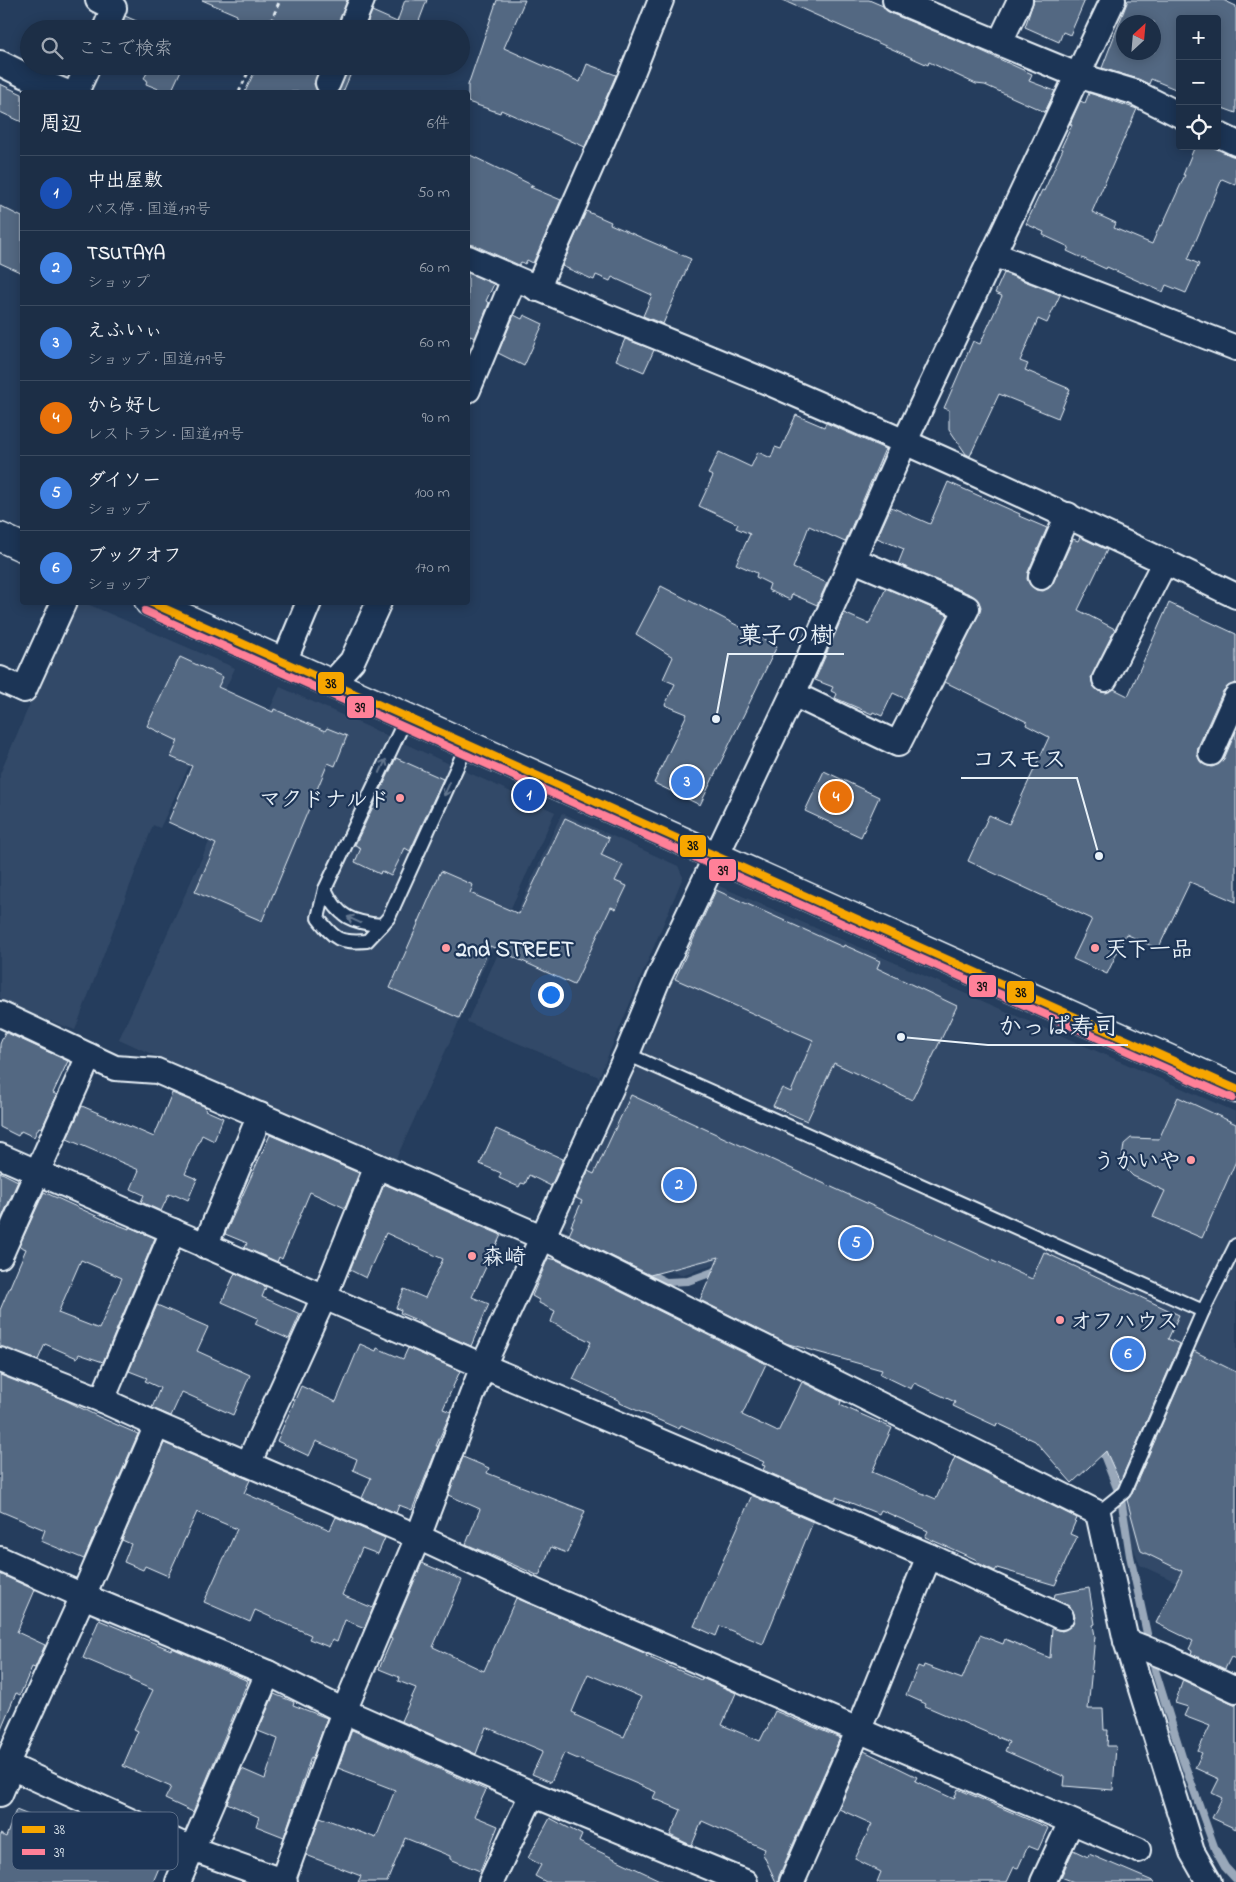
<!DOCTYPE html>
<html lang="ja">
<meta charset="utf-8">
<style>
:root{--surface:#1c2e46;--page:#25364d;--text:#f1f3f6;--muted:#a0a8b3;--line:#3a4a5f;--accent:#ff9aa2}
body{margin:0;font-family:"Indie Flower","Klee One",sans-serif;background:var(--page);color:var(--text)}
.controls{position:absolute;right:15px;top:15px;display:grid;overflow:hidden;border-radius:5px;box-shadow:0 2px 12px #0003}
.controls button{width:45px;height:45px;display:grid;place-items:center;padding:0;border:0;border-bottom:1px solid var(--line);background:var(--surface);color:var(--text);font:25px sans-serif}
.compass{position:absolute;left:1116px;top:15px;width:45px;height:45px;border-radius:50%;background:var(--surface);box-shadow:0 2px 12px #0003;rotate:26deg}
.you{position:absolute;left:550px;top:994px;width:18px;height:18px;margin:-12px;border:4px solid #fff;border-radius:50%;background:#1a73e8;box-shadow:0 0 0 8px #1a73e833}
.badge{display:grid;place-items:center;width:32px;height:32px;border-radius:50%;background:var(--accent);color:#fff;font-size:16px;font-weight:700}
.pin{position:absolute;translate:-50% -50%;border:2px solid #fff;box-shadow:0 1px 5px #0006}
.list{margin:0;padding:0;list-style:none}
h2{display:flex;justify-content:space-between;align-items:center;height:65px;margin:0;padding:0 20px;font-size:21px}
h2 small{font-size:16px;font-weight:400;color:var(--muted)}
.list li{display:grid;grid-template-columns:32px 1fr auto;gap:15px;align-items:center;box-sizing:border-box;height:75px;padding:0 20px;border-top:1px solid var(--line)}
.list b{display:block;font-size:19px;white-space:nowrap}
.list p{margin:0;font-size:16px;white-space:nowrap;color:var(--muted)}
.list em{font-size:16px;font-style:normal;color:var(--muted)}
.icon{flex:none;width:28px;height:28px;fill:none;stroke:currentColor;stroke-width:2;stroke-linecap:round;stroke-linejoin:round}
.map{position:relative;flex:none;width:1236px;height:1882px;overflow:hidden}
.search{position:absolute;background:var(--surface);box-shadow:0 2px 12px #0003;left:20px;top:20px;width:450px;height:55px;display:flex;align-items:center;gap:12px;box-sizing:border-box;padding:0 18px;border-radius:28px;color:var(--muted);font-size:19px}
.panel{position:absolute;background:var(--surface);box-shadow:0 2px 12px #0003;left:20px;top:90px;width:450px;height:515px;border-radius:5px}
.map>svg:first-child{display:block}
</style>
<div class="map">
<svg width="1236" height="1882" viewBox="0 0 1236 1882">
<rect width="100%" height="100%" fill="#253d5d"/>
<filter id="ink" filterUnits="userSpaceOnUse"><feTurbulence type="fractalNoise" baseFrequency=".02" numOctaves="2"/><feDisplacementMap in="SourceGraphic" scale="10" xChannelSelector="R" yChannelSelector="G"/><feConvolveMatrix kernelMatrix="1 2 1 2 8 2 1 2 1" color-interpolation-filters="sRGB"/></filter>
<g filter="url(#ink)">
<!-- built -->
<g fill="#334a68">
<path d="M73 603H85L235 668 160 828 153 825 75 1030 12 1007 0 998V774Z"/>
<path d="M280 687 555 812 395 1161 191 1072 119 1039Z"/>
<path d="M562 813 678 866 683 877 599 1077 467 1022Z"/>
<path d="M710 882 1236 1112V1610L1140 1565 1085 1414 759 1251 681 1275 572 1234 560 1221Z"/>
</g>
<g fill="none" stroke-linecap="round" stroke-linejoin="round">
<!-- stream -->
<g stroke="#99a8ba" stroke-width="8">
<path d="M557 1233 576 1240 631 1266"/>
<path d="M642 1270 666 1282 688 1281 721 1269"/>
<path d="M1100 1445 1121 1498 1130 1556 1155 1670 1183 1760 1215 1849 1225 1867 1236 1879"/>
</g>
</g>
<!-- building -->
<g fill="#536782" stroke="#e8f1f8" fill-rule="evenodd">
<path d="M202 0H347L337 29H235L239 21 235 19 237 15Z"/>
<path d="M405 0H427L416 29H365L372 11 397 22Z"/>
<path d="M497 0H525L504 48 580 82 587 64 616 75 585 147 501 110 500 113 468 102V85Z"/>
<path d="M782 0H869L883 6 890 13 973 47 1032 74 1029 81 1055 91 1045 112 985 85 976 84 929 62 928 65Z"/>
<path d="M1034 0H1085L1070 35 1063 32 1059 42 1025 27Z"/>
<path d="M1128 0H1223L1236 6V113L1217 106V19H1180V91L1151 79 1149 84 1138 79 1102 68ZM1124 22H1154V52H1124Z"/>
<path d="M125 16 141 23 140 27 143 29H120Z"/>
<path d="M131 66H183L171 92H166L146 84 147 80 144 78 147 73Z"/>
<path d="M257 66H320L314 84 318 92H245Z"/>
<path d="M348 70 352 71 343 92H338Z"/>
<path d="M0 84 22 94V122L0 112Z"/>
<path d="M1089 93 1137 109 1092 212 1116 223 1114 228 1152 244 1160 225 1162 226 1185 175H1183L1195 146H1211L1236 157V185L1222 179 1188 259 1199 264 1186 293 1166 285 1163 292 1107 267 1106 269 1067 251 1069 247 1043 235 1044 232 1026 224 1042 190 1044 191 1063 149 1061 148 1072 125 1070 124 1080 101 1085 103Z"/>
<path d="M468 154 534 186 530 187 561 200 533 263 527 260 525 264 521 262 519 265 474 245 468 244Z"/>
<path d="M0 206 22 217V273L0 263Z"/>
<path d="M586 211 611 222 610 224 691 259 663 324 643 316 652 295 612 277 610 281 596 275 594 280 562 266Z"/>
<path d="M468 273 494 284 486 301 489 303 475 338 470 336 468 342Z"/>
<path d="M1004 273 1060 295 1047 323 1038 319 1020 361 1028 364 1025 370 1070 389 1058 418 999 394 970 456 966 454 949 429V410L944 408 973 341 980 344 1002 296 995 293Z"/>
<path d="M514 315 522 319 524 315 543 324 524 366 498 353Z"/>
<path d="M625 339 654 350 644 372 616 360Z"/>
<path d="M796 415 824 427 826 423 885 449 845 542 809 526 793 568 827 583 817 605 792 594 790 600 768 590 770 584 756 577 757 573 736 564 750 534 736 528 738 524 699 506 713 476 708 474 719 452 751 467 758 452 771 458 775 447 781 449Z"/>
<path d="M948 482 1020 514 1019 516 1047 528 1028 572 1027 579 1030 585 1036 590 1043 591 1049 588 1053 583 1073 539 1078 541 1080 537 1107 550 1078 610 1115 629 1091 677 1093 686 1098 691 1106 693 1114 689 1128 696 1169 603 1236 634V683L1228 686 1223 691 1198 747 1197 754 1200 761 1205 765 1212 767 1219 764 1224 759 1236 731V902L1190 882 1158 949 1126 934 1107 974 1073 959 1092 919 968 861 989 815 1009 824 1049 737 1026 725 1027 722 945 682 979 614 981 607 978 600 972 595 898 564 904 549 877 538 891 507 930 524Z"/>
<path d="M661 586 777 646 700 805 654 783 687 714 665 705 675 684 663 679 673 657 636 634Z"/>
<path d="M886 588 948 615 906 699 893 693 882 716 873 712 872 714 835 698 837 694 831 691 833 687 815 680 844 613 869 624Z"/>
<path d="M180 657 223 677 218 687 273 712 274 709 325 731 327 728 347 736 335 766 328 763 262 921 195 892 216 844 168 822 192 766 171 757 178 741 147 726Z"/>
<path d="M396 758 443 779 410 851 405 848 391 876 381 871 380 874 355 862 361 848 355 845Z"/>
<path d="M824 771 879 797 861 837 805 811Z"/>
<path d="M565 818 609 838 601 855 623 865 615 881 627 886 616 909 611 907 574 985 490 946 459 1018 390 988 441 871 473 885 470 893 519 914Z"/>
<path d="M716 890 843 947 844 945 880 961 877 968 957 1006 912 1100 834 1063 807 1121 773 1106 782 1088 791 1092 813 1040 675 979Z"/>
<path d="M5 1032 68 1061 53 1093 57 1095 42 1128 39 1127 34 1137 21 1131 18 1136 0 1127V1044Z"/>
<path d="M172 1093 206 1107 205 1110 223 1118 214 1141 202 1135 185 1174 197 1179 188 1200 175 1194 174 1196 169 1194 161 1211 141 1202 144 1195 131 1189 139 1170 67 1139 82 1106 154 1137Z"/>
<path d="M631 1095 1032 1279 1044 1252 1179 1315 1168 1339 1180 1344 1120 1482 1106 1451 1072 1483 1035 1441 997 1423 996 1426 953 1406 955 1402 914 1383 911 1389 880 1374 882 1370 785 1343 700 1300 719 1257 650 1275 569 1235 573 1226H571L582 1201 576 1198 588 1171 594 1174Z"/>
<path d="M1178 1097 1236 1124V1161L1202 1238 1153 1217 1165 1191 1133 1176 1126 1169 1122 1159 1124 1144 1131 1138 1159 1139Z"/>
<path d="M496 1129 563 1159 551 1186 529 1175 525 1184 521 1183 519 1187 499 1178 501 1173 480 1164Z"/>
<path d="M270 1135 359 1173 345 1208 310 1192 282 1259 279 1257 277 1262 245 1248 247 1243 225 1234Z"/>
<path d="M0 1172 18 1181 0 1222Z"/>
<path d="M384 1184 501 1235 472 1297 489 1304 471 1346 419 1323V1321L400 1313 401 1310 396 1308 404 1289 425 1298 443 1259 386 1233 366 1278 350 1270Z"/>
<path d="M44 1192 103 1219 129 1229V1227L155 1238 103 1362 79 1354 77 1358 45 1344 38 1360 0 1347V1310L26 1249 19 1246ZM81 1260 122 1278 99 1329 58 1313Z"/>
<path d="M548 1258 557 1260 766 1364 742 1415 778 1432 802 1382 841 1401 840 1405 892 1428 872 1472 936 1499 955 1457 1077 1518 1070 1534 1077 1537 1055 1585 997 1568 995 1571 976 1562 977 1560 925 1537 928 1531 881 1510 879 1514 836 1497V1500L826 1497 763 1470 765 1466 762 1465 764 1462 681 1425 679 1429 620 1403V1401L573 1379 591 1342 551 1322 555 1311 539 1303V1300L532 1296Z"/>
<path d="M235 1273 266 1287 262 1297 300 1314 289 1339 255 1324 258 1318 222 1302Z"/>
<path d="M157 1305 208 1327 197 1351 250 1375 233 1415 182 1392 171 1416 152 1408 160 1388 145 1381 147 1378 129 1371Z"/>
<path d="M360 1344 376 1351 377 1348 403 1359 408 1348 460 1371 443 1409 451 1412 436 1446H438L412 1510 399 1505 396 1513 362 1498 371 1478 353 1470 357 1459 316 1441 309 1456 277 1441 301 1386 336 1402Z"/>
<path d="M1194 1351 1236 1372V1659L1231 1657 1225 1669 1191 1654 1192 1651 1189 1649 1193 1641 1156 1623 1182 1571 1141 1551 1127 1500 1131 1495Z"/>
<path d="M0 1375 65 1400 99 1417 138 1434 84 1559 41 1541 45 1530 0 1511Z"/>
<path d="M164 1443 250 1480 244 1493 330 1530 336 1517 385 1538 378 1554 362 1548 342 1595 373 1608 365 1628 345 1620 337 1642 332 1640 329 1647 309 1639 311 1635 255 1610 250 1622 204 1602 237 1529 197 1512 168 1576 145 1566 143 1570 124 1562 131 1544 122 1540Z"/>
<path d="M463 1457 489 1468 487 1473 585 1511 567 1553 551 1547 539 1576 466 1544 480 1509 448 1495Z"/>
<path d="M752 1495 813 1522 763 1644 720 1626 716 1636 694 1626Z"/>
<path d="M422 1563 462 1580 433 1647 484 1671 516 1598 647 1654 646 1656 701 1680 702 1678 736 1693 722 1725 760 1741 765 1731H766L775 1711 840 1738 779 1876 778 1882H776L763 1854 765 1849 702 1821 692 1845 688 1844 670 1835 681 1810 653 1798 656 1792 564 1753 551 1782 532 1774 543 1751 486 1727 476 1754 401 1721 416 1688 398 1681 399 1677 379 1669 392 1639 390 1638ZM588 1674 641 1697 624 1737 575 1715 576 1714 572 1712Z"/>
<path d="M0 1574 35 1590 17 1632 45 1645 35 1668 32 1667 20 1695 16 1693 0 1731Z"/>
<path d="M1089 1588 1095 1624 1093 1625 1095 1636 1088 1709H1103L1104 1730H1108L1107 1746H1116L1113 1790 1064 1786 1065 1777 1005 1751 1009 1742 925 1706 926 1704 906 1695 918 1666 923 1668 924 1665 962 1679 980 1635 1003 1644 1005 1639 1050 1658 1052 1628 1062 1631 1068 1628 1073 1623 1075 1616 1072 1609 1054 1599 1055 1594Z"/>
<path d="M99 1620 171 1650 172 1648 248 1681 193 1812 165 1799 171 1787 123 1766 138 1731 134 1729 153 1690 130 1680 131 1678 83 1658Z"/>
<path d="M1183 1680 1236 1705V1829L1212 1818 1222 1798 1212 1793 1219 1779 1195 1768 1202 1753 1198 1751 1210 1726 1184 1716 1188 1707 1175 1703Z"/>
<path d="M274 1694 294 1702 293 1705 327 1718 313 1758 311 1757 284 1837 256 1826 259 1817 227 1803 242 1769 265 1779 278 1739 258 1731Z"/>
<path d="M352 1730 486 1790 474 1816 498 1826 480 1871 450 1859V1856L405 1838 387 1882H358L361 1876 306 1855 320 1817 376 1838 395 1790 338 1768Z"/>
<path d="M864 1751 917 1777 915 1781 954 1799 958 1789 1048 1828 1038 1850 1028 1846 1018 1868 1014 1867 1007 1882H877L881 1872 855 1859 872 1824 839 1809Z"/>
<path d="M16 1810 41 1820 42 1816 88 1833 94 1820 146 1844 145 1847 164 1856 153 1882H0V1834L6 1837Z"/>
<path d="M550 1818 582 1835 579 1842 664 1882H546L535 1876 541 1865 528 1858Z"/>
<path d="M1073 1850 1088 1857 1089 1854 1155 1882H1074L1061 1877Z"/>
</g>
<g fill="none" stroke-linecap="round" stroke-linejoin="round">
<!-- lane casing -->
<g stroke="#e8f1f8" stroke-width="16">
<g id="lane">
<path d="M406 718 325 889C338 917 352 923 382 925L389 917 467 745"/>
<path d="M325 889 318 918C335 940 339 943 367 941L382 925"/>
<path d="M627 1054 1203 1311"/>
<path d="M1098 1513 1124 1492 1203 1311 1236 1245"/>
</g>
</g>
<!-- street casing -->
<g stroke="#e8f1f8" stroke-width="28">
<g id="street">
<path d="M98 0 114 8 105 29"/>
<path d="M895 0 1077 75 1134 92 1180 115"/>
<path d="M350 29 362 0"/>
<path d="M1000 42 1020 0"/>
<path d="M0 63 24 75 66 92"/>
<path d="M328 83 335 66"/>
<path d="M76 92 88 66"/>
<path d="M1217 134 1236 143"/>
<path d="M993 254 1236 348"/>
<path d="M468 258C568 303 671 341 772 384 928 451 1083 522 1236 596"/>
<path d="M537 289 630 78 661 0"/>
<path d="M468 390 514 279"/>
<path d="M1041 577 1068 515"/>
<path d="M284 662 309 602"/>
<path d="M0 679 24 690 64 602"/>
<path d="M1105 679 1165 561"/>
<path d="M331 684 352 661 379 602"/>
<path d="M793 694 898 744 967 608 854 560"/>
<path d="M1211 753 1236 697"/>
<path d="M0 1014 115 1068 157 1071 544 1238 1098 1513 1126 1641 1192 1852 1209 1882"/>
<path d="M0 1156 483 1366 929 1556 1061 1617"/>
<path d="M205 1246 260 1115"/>
<path d="M0 1256 89 1056"/>
<path d="M0 1360 102 1400 157 1425 418 1537 534 1591 1138 1850"/>
<path d="M102 1400 173 1231"/>
<path d="M248 1464 324 1297 377 1166"/>
<path d="M0 1559 83 1596 268 1673 344 1711 532 1794 745 1882"/>
<path d="M1126 1641 1164 1656 1236 1690"/>
<path d="M0 1762 192 1849 285 1882"/>
<path d="M6 1765 83 1596 157 1425"/>
<path d="M0 1794 11 1768"/>
<path d="M178 1882 268 1673"/>
<path d="M282 1882 344 1711 418 1537 483 1366 627 1054 658 979 793 694 905 441 1113 0"/>
<path d="M491 1882 532 1794"/>
<path d="M792 1882 859 1729 929 1556"/>
<path d="M1043 1882 1071 1822"/>
</g>
</g>
<!-- highway casing -->
<g stroke="#e8f1f8" stroke-width="31">
<g id="highway">
<path d="M0 537 22 547"/>
<path d="M149 602 1236 1089"/>
</g>
</g>
<!-- path -->
<g stroke="#e8f1f8" stroke-width="3" stroke-dasharray="4 4" stroke-linecap="butt">
<path d="M268 29 280 0"/>
<path d="M239 92 251 66"/>
</g>
<!-- lane -->
<use href="#lane" stroke="#1d3557" stroke-width="12"/>
<!-- street -->
<use href="#street" stroke="#1d3557" stroke-width="24"/>
<!-- highway -->
<use href="#highway" stroke="#1d3557" stroke-width="28"/>
<!-- bus-1 casing -->
<g stroke="#1d3557" stroke-width="11">
<path id="bus-1" d="M150 602 1236 1089"/>
</g>
<!-- bus-2 casing -->
<g stroke="#1d3557" stroke-width="11">
<path id="bus-2" d="M145 611 1232 1098"/>
</g>
<!-- bus-1 -->
<use href="#bus-1" stroke="#f7a600" stroke-width="8"/>
<!-- bus-2 -->
<use href="#bus-2" stroke="#ff8098" stroke-width="8"/>
</g>
<!-- one-way arrows -->
<defs><path id="oneway-shaft" d="M-6 0H5M1.5-3L5.5 0L1.5 3" fill="none" stroke-width="1.6" stroke-linecap="round" stroke-linejoin="round" transform="scale(1.25)"/></defs>
<g stroke="#64778f">
<use href="#oneway-shaft" transform="translate(383 766) rotate(-65)"/>
<use href="#oneway-shaft" transform="translate(447 789) rotate(114)"/>
<use href="#oneway-shaft" transform="translate(354 920) rotate(-155)"/>
</g>
</g>
<!-- markers -->
<g fill="#ff9aa2" stroke="#1d3557" stroke-width="2">
<circle cx="400" cy="798" r="5"/>
<circle cx="446" cy="948" r="5"/>
<circle cx="1095" cy="948" r="5"/>
<circle cx="1191" cy="1160" r="5"/>
<circle cx="472" cy="1256" r="5"/>
<circle cx="1060" cy="1320" r="5"/>
</g>
<g text-anchor="middle" stroke-width="4.5" stroke-linejoin="round" paint-order="stroke">
<!-- poi labels -->
<g font-size="22" font-weight="bold" fill="#e8f1f8" stroke="#1d3557" text-anchor="start">
<text x="390" y="806" text-anchor="end">マクドナルド</text>
<text x="456" y="956">2nd STREET</text>
<text x="1105" y="956">天下一品</text>
<text x="1181" y="1168" text-anchor="end">うかいや</text>
<text x="482" y="1264">森崎</text>
<text x="1070" y="1328">オフハウス</text>
</g>
</g>
<!-- legend -->
<rect x="12" y="1812" width="166" height="58" rx="8" fill="#1d3557" stroke="#5a6d87" stroke-width="1"/>
<rect x="22" y="1826" width="23" height="7" fill="#f7a600"/>
<rect x="22" y="1849" width="23" height="6" fill="#ff8098"/>
<g font-size="14" fill="#e8f1f8">
<text x="54" y="1834">38</text>
<text x="54" y="1857">39</text>
</g>
<!-- callouts -->
<path fill="none" stroke="#e8f1f8" stroke-width="2" d="M716 719L728 654H844M1099 856L1077 778H961M901 1037L988 1045H1128"/>
<g fill="#e8f1f8" stroke="#1d3557" stroke-width="2">
<circle cx="716" cy="719" r="5"/>
<circle cx="1099" cy="856" r="5"/>
<circle cx="901" cy="1037" r="5"/>
</g>
<g font-size="24" text-anchor="middle" font-weight="bold" fill="#e8f1f8" stroke="#1d3557" stroke-width="4.5" stroke-linejoin="round" paint-order="stroke">
<text x="786" y="643">菓子の樹</text>
<text x="1019" y="767">コスモス</text>
<text x="1058" y="1034">かっぱ寿司</text>
</g>
<g stroke="#1d3557" stroke-width="2">
<rect x="317" y="671" width="28" height="24" rx="5" fill="#f7a600"/>
<rect x="346" y="695" width="29" height="24" rx="5" fill="#ff8098"/>
<rect x="679" y="834" width="28" height="24" rx="5" fill="#f7a600"/>
<rect x="708" y="858" width="29" height="24" rx="5" fill="#ff8098"/>
<rect x="968" y="974" width="29" height="24" rx="5" fill="#ff8098"/>
<rect x="1006" y="980" width="29" height="24" rx="5" fill="#f7a600"/>
</g>
<g font-size="14" text-anchor="middle" font-weight="bold" fill="#111">
<text x="331" y="688">38</text>
<text x="360" y="712">39</text>
<text x="693" y="850">38</text>
<text x="723" y="875">39</text>
<text x="982" y="991">39</text>
<text x="1021" y="997">38</text>
</g>
</svg>
<div class="controls">
<button>+</button>
<button>−</button>
<button><svg class="icon" aria-label="locate" viewBox="0 0 24 24"><circle cx="12" cy="12" r="6"/><path d="M12 2v4M12 18v4M2 12h4M18 12h4"/></svg></button>
</div>
<svg class="compass" viewBox="-18 -18 36 36"><path d="M0-13l5 13h-10z" fill="#e53935"/><path d="M0 13l5-13h-10z" fill="#a0a8b3"/></svg>
<div class="you"></div>
<div class="pin badge" style="left:529px;top:795px;background:#1a4fb4">1</div>
<div class="pin badge" style="left:679px;top:1185px;background:#3f7fe0">2</div>
<div class="pin badge" style="left:687px;top:782px;background:#3f7fe0">3</div>
<div class="pin badge" style="left:836px;top:797px;background:#e8710a">4</div>
<div class="pin badge" style="left:856px;top:1243px;background:#3f7fe0">5</div>
<div class="pin badge" style="left:1128px;top:1354px;background:#3f7fe0">6</div>
<div class="search"><svg class="icon" aria-label="search" viewBox="0 0 24 24"><circle cx="10" cy="10" r="6"/><path d="M15 15l6 6"/></svg>ここで検索</div>
<section class="panel">
<h2>周辺<small>6件</small></h2>
<ul class="list">
<li><span class="badge" style="background:#1a4fb4">1</span><div><b>中出屋敷</b><p>バス停 · 国道179号</p></div><em>50 m</em></li>
<li><span class="badge" style="background:#3f7fe0">2</span><div><b>TSUTAYA</b><p>ショップ</p></div><em>60 m</em></li>
<li><span class="badge" style="background:#3f7fe0">3</span><div><b>えふいぃ</b><p>ショップ · 国道179号</p></div><em>60 m</em></li>
<li><span class="badge" style="background:#e8710a">4</span><div><b>から好し</b><p>レストラン · 国道179号</p></div><em>90 m</em></li>
<li><span class="badge" style="background:#3f7fe0">5</span><div><b>ダイソー</b><p>ショップ</p></div><em>100 m</em></li>
<li><span class="badge" style="background:#3f7fe0">6</span><div><b>ブックオフ</b><p>ショップ</p></div><em>170 m</em></li>
</ul>
</section>
</div>
